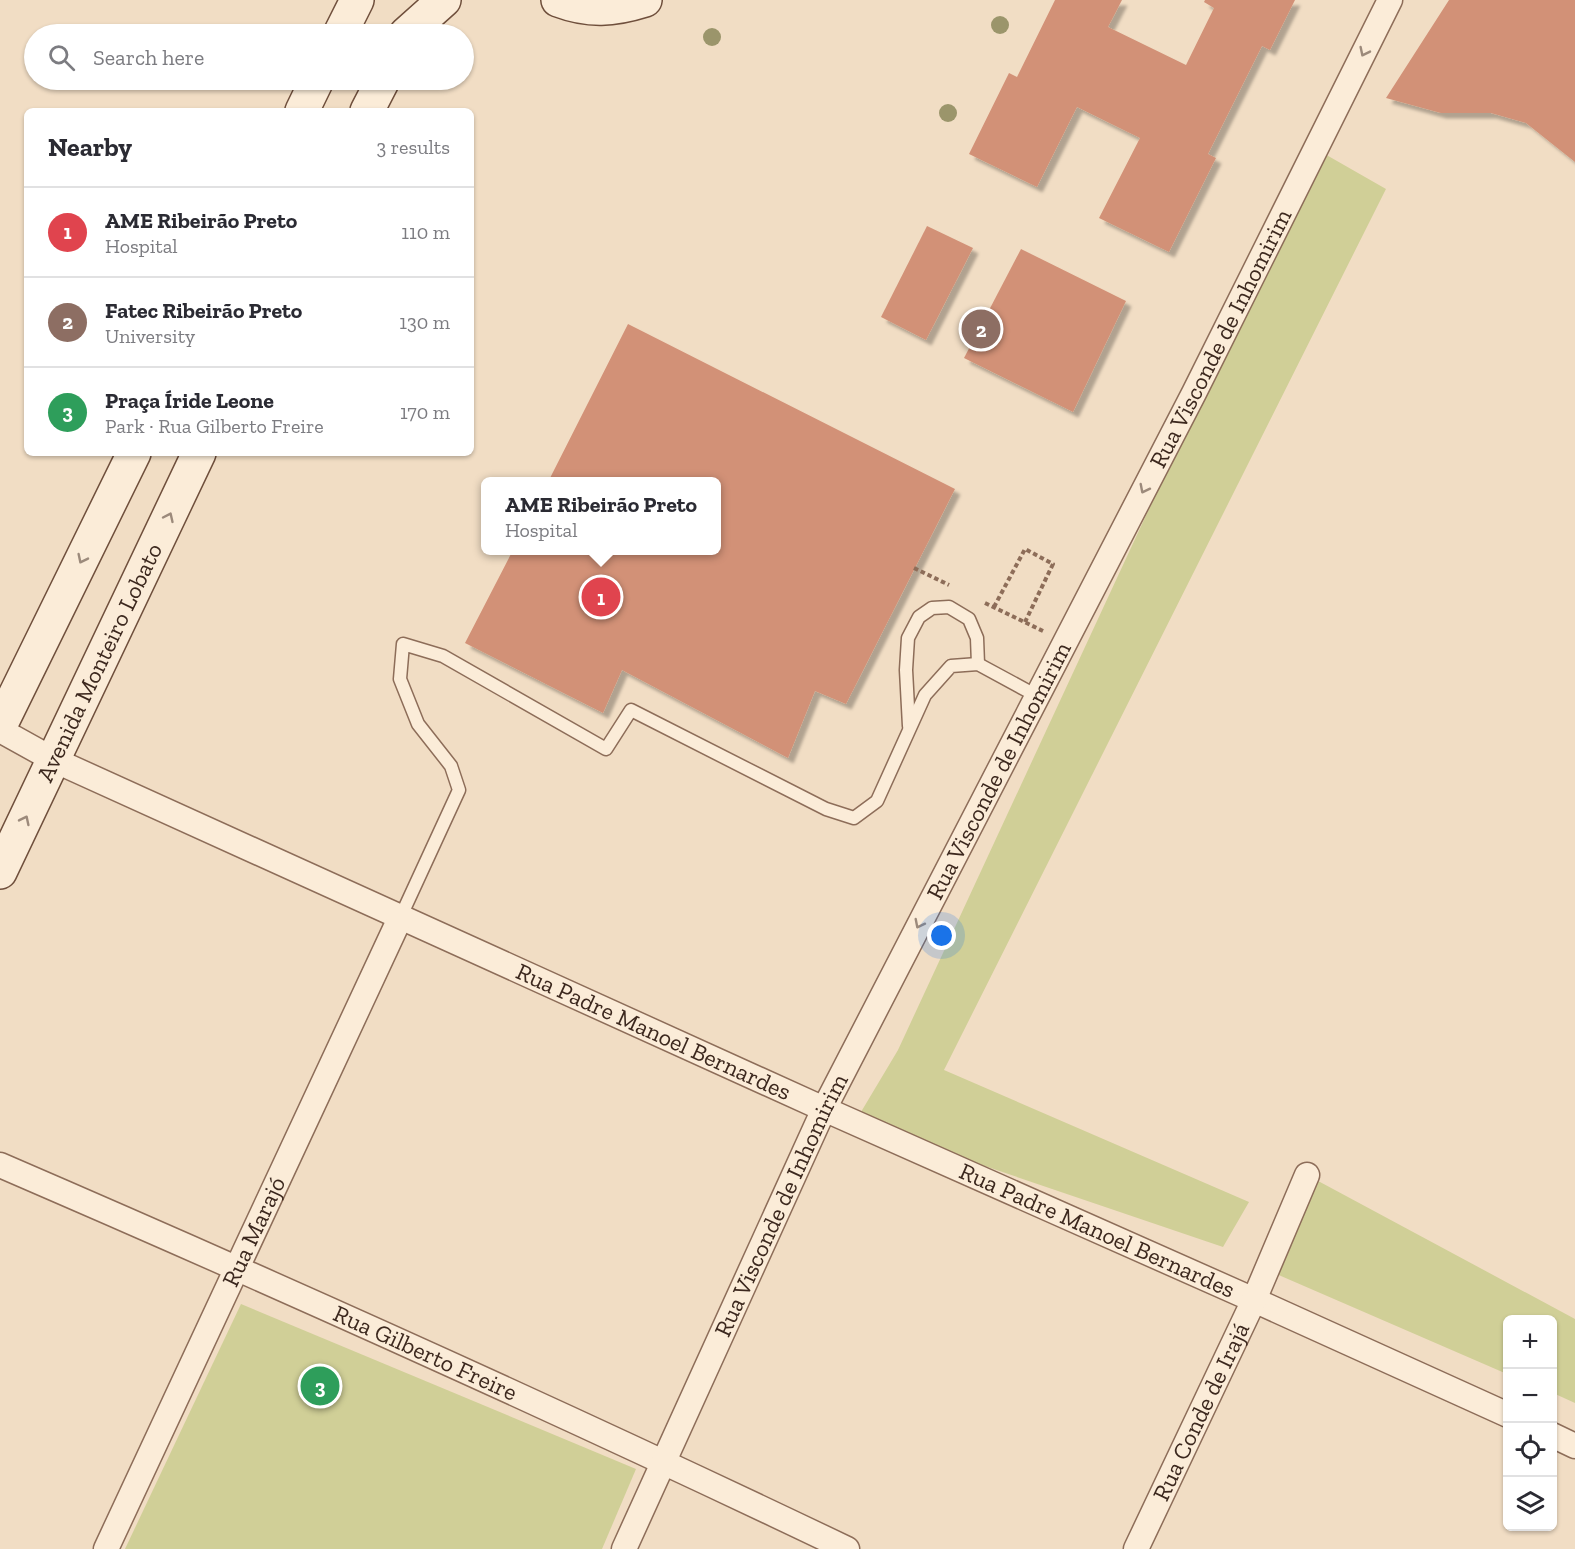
<!DOCTYPE html>
<meta charset="utf-8">
<style>
:root{--surface:#fff;--page:#f7f7f7;--text:#2b2b33;--muted:#7c7c81;--line:#e1e1e2;--accent:#db2777}
body{margin:0;font-family:"Zilla Slab",serif;background:var(--page);color:var(--text)}
.controls{position:absolute;right:18px;bottom:18px;display:grid;overflow:hidden;border-radius:9px;box-shadow:0 2px 4px #0004}
.controls button{width:54px;height:54px;display:grid;place-items:center;padding:0;border:0;border-bottom:2px solid var(--line);background:var(--surface);color:var(--text);font:30px sans-serif}
.you{position:absolute;left:942px;top:936px;width:21px;height:21px;margin:-15px;border:4px solid #fff;border-radius:50%;background:#1a73e8;box-shadow:0 0 0 9px #1a73e833}
.badge{display:grid;place-items:center;width:39px;height:39px;border-radius:50%;background:var(--accent);color:#fff;font-size:20px;font-weight:700}
.pin{position:absolute;translate:-50% -50%;border:3px solid #fff;box-shadow:0 2px 6px #0006}
.popup{position:absolute;left:481px;top:477px;width:240px;height:78px;box-sizing:border-box;display:grid;place-content:center;border-radius:9px;background:var(--surface);filter:drop-shadow(0 2px 4px #0005);font-size:20px;white-space:nowrap;color:var(--muted)}
.popup b{font-size:22px;color:var(--text)}
.popup::after{content:'';position:absolute;left:50%;top:100%;margin-left:-12px;border:12px solid transparent;border-top-color:var(--surface)}
.list{margin:0;padding:0;list-style:none}
h2{display:flex;justify-content:space-between;align-items:center;height:78px;margin:0;padding:0 24px;font-size:26px}
h2 small{font-size:20px;font-weight:400;color:var(--muted)}
.list li{display:grid;grid-template-columns:39px 1fr auto;gap:18px;align-items:center;box-sizing:border-box;height:90px;padding:0 24px;border-top:2px solid var(--line)}
.list b{display:block;font-size:22px;white-space:nowrap}
.list p{margin:0;font-size:20px;white-space:nowrap;color:var(--muted)}
.list em{font-size:20px;font-style:normal;color:var(--muted)}
.icon{flex:none;width:33px;height:33px;fill:none;stroke:currentColor;stroke-width:2;stroke-linecap:round;stroke-linejoin:round}
.map{position:relative;flex:none;width:1575px;height:1549px;overflow:hidden}
.search{position:absolute;background:var(--surface);box-shadow:0 2px 4px #0004;left:24px;top:24px;width:450px;height:66px;display:flex;align-items:center;gap:15px;box-sizing:border-box;padding:0 21px;border-radius:33px;color:var(--muted);font-size:22px}
.panel{position:absolute;background:var(--surface);box-shadow:0 2px 4px #0004;left:24px;top:108px;width:450px;height:348px;border-radius:9px}
.map>svg:first-child{display:block}
</style>
<div class="map">
<svg width="1575" height="1549" viewBox="0 0 1575 1549">
<defs>
<filter id="shadow"><feDropShadow dx="5.5" dy="5.5" stdDeviation="1.5" flood-color="#0004"/></filter>
</defs>
<rect width="100%" height="100%" fill="#f1ddc4"/>
<!-- green -->
<g fill="#d0cf97">
<path d="M1316 149 1386 189 944 1070 1249 1202 1223 1247 855 1122 898 1050Z"/>
<path d="M1307 1175 1575 1319V1403L1553 1393 1552 1320H1508L1507 1374 1267 1270Z"/>
<path d="M241 1304 636 1469 602 1549H125Z"/>
</g>
<!-- building -->
<g fill="#d29177" filter="url(#shadow)">
<path d="M1055 0H1122L1108 27 1186 65 1214 8 1204 2 1205 0H1295L1270 50 1262 46 1208 154 1216 158 1169 252 1099 218 1140 138 1077 107 1037 187 969 154 1009 73 1017 77Z"/>
<path d="M1449 0H1575V162L1526 123 1491 113H1441L1386 98Z"/>
<path d="M927 226 973 248 926 340 881 317Z"/>
<path d="M1021 249 1126 301 1073 412 964 358Z"/>
<path d="M628 324 955 489 846 704 815 691 788 758 622 670 603 713 465 643 513 550H716V482H548Z"/>
</g>
<g fill="none" stroke-linecap="round" stroke-linejoin="round">
<!-- lane casing -->
<g stroke="#8d6d59" stroke-width="15">
<g id="lane">
<path d="M909 726 906 670 908 638 919 617 932 608 949 607 969 619 977 638 978 664"/>
<path d="M401 916 459 790 451 766 418 724 400 679 403 644 443 656 606 749 631 710 826 809 854 818 877 801 925 695 951 666 978 664 1037 696"/>
</g>
</g>
<!-- street casing -->
<g stroke="#8d6d59" stroke-width="27">
<g id="street">
<path id="s1" d="M0 730 54 760 824 1109 1254 1300 1508 1415"/>
<path id="s2" d="M0 1165C285 1288 567 1415 847 1549"/>
<path d="M1552 1435 1575 1446"/>
<path id="s3" d="M106 1549 401 916"/>
<path id="s4" d="M624 1549 824 1109 1194 393 1390 0"/>
<path id="s5" d="M1136 1549 1254 1300 1307 1175"/>
</g>
</g>
<!-- secondary casing -->
<g stroke="#6f4f3c" stroke-width="36">
<g id="secondary">
<path d="M558 0C590 12 613 10 645 0"/>
<path d="M340 34 357 0"/>
<path d="M406 34 444 0"/>
<path d="M302 111 317 80"/>
<path d="M367 111 383 80"/>
<path d="M0 726 134 453"/>
<path id="s6" d="M0 872 199 453"/>
</g>
</g>
<!-- path -->
<g stroke="#8d6d59" stroke-width="4" stroke-dasharray="4.5 3" stroke-linecap="butt">
<path d="M914 568 949 585"/>
<path d="M985 603 1043 631"/>
<path d="M994 607 1025 549 1053 564 1025 622"/>
</g>
<!-- lane -->
<use href="#lane" stroke="#fbecd8" stroke-width="12"/>
<!-- street -->
<use href="#street" stroke="#fbecd8" stroke-width="24"/>
<!-- secondary -->
<use href="#secondary" stroke="#fbecd8" stroke-width="33"/>
</g>
<!-- trees -->
<g fill="#9b956b">
<circle cx="1000" cy="25" r="9"/>
<circle cx="712" cy="37" r="9"/>
<circle cx="948" cy="113" r="9"/>
</g>
<!-- one-way arrows -->
<defs><path id="oneway-chevron" d="M-2-3.5L2.5 0L-2 3.5" fill="none" stroke-width="1.6" stroke-linecap="round" stroke-linejoin="round" transform="scale(1.5)"/></defs>
<g stroke="#9c8a7b">
<use href="#oneway-chevron" transform="translate(1364 52) rotate(116)"/>
<use href="#oneway-chevron" transform="translate(1144 489) rotate(117)"/>
<use href="#oneway-chevron" transform="translate(169 517) rotate(-65)"/>
<use href="#oneway-chevron" transform="translate(82 559) rotate(116)"/>
<use href="#oneway-chevron" transform="translate(25 820) rotate(-64)"/>
<use href="#oneway-chevron" transform="translate(919 924) rotate(117)"/>
</g>
<g text-anchor="middle" stroke-width="6" stroke-linejoin="round" paint-order="stroke">
<!-- street labels -->
<g font-size="24" fill="#3c281e" stroke="#f8e9d4">
<text dy="8" stroke="none"><textPath href="#s4" startOffset="1350">Rua Visconde de Inhomirim</textPath></text>
<text dy="8" stroke="none"><textPath href="#s6" startOffset="232">Avenida Monteiro Lobato</textPath></text>
<text dy="8" stroke="none"><textPath href="#s4" startOffset="864">Rua Visconde de Inhomirim</textPath></text>
<text dy="8" stroke="none"><textPath href="#s1" startOffset="720">Rua Padre Manoel Bernardes</textPath></text>
<text dy="8" stroke="none"><textPath href="#s4" startOffset="378">Rua Visconde de Inhomirim</textPath></text>
<text dy="8" stroke="none"><textPath href="#s1" startOffset="1206">Rua Padre Manoel Bernardes</textPath></text>
<text dy="8" stroke="none"><textPath href="#s3" startOffset="350">Rua Marajó</textPath></text>
<text dy="8" stroke="none"><textPath href="#s2" startOffset="465">Rua Gilberto Freire</textPath></text>
<text dy="8" stroke="none"><textPath href="#s5" startOffset="152">Rua Conde de Irajá</textPath></text>
</g>
</g>
</svg>
<div class="controls">
<button>+</button>
<button>−</button>
<button><svg class="icon" aria-label="locate" viewBox="0 0 24 24"><circle cx="12" cy="12" r="6"/><path d="M12 2v4M12 18v4M2 12h4M18 12h4"/></svg></button>
<button><svg class="icon" aria-label="layers" viewBox="0 0 24 24"><path d="M12 4l9 5-9 5-9-5zM3 14l9 5 9-5"/></svg></button>
</div>
<div class="you"></div>
<div class="pin badge" style="left:601px;top:597px;background:#e0444e">1</div>
<div class="popup"><b>AME Ribeirão Preto</b>Hospital</div>
<div class="pin badge" style="left:981px;top:329px;background:#8d6e63">2</div>
<div class="pin badge" style="left:320px;top:1386px;background:#2e9e5b">3</div>
<div class="search"><svg class="icon" aria-label="search" viewBox="0 0 24 24"><circle cx="10" cy="10" r="6"/><path d="M15 15l6 6"/></svg>Search here</div>
<section class="panel">
<h2>Nearby<small>3 results</small></h2>
<ul class="list">
<li><span class="badge" style="background:#e0444e">1</span><div><b>AME Ribeirão Preto</b><p>Hospital</p></div><em>110 m</em></li>
<li><span class="badge" style="background:#8d6e63">2</span><div><b>Fatec Ribeirão Preto</b><p>University</p></div><em>130 m</em></li>
<li><span class="badge" style="background:#2e9e5b">3</span><div><b>Praça Íride Leone</b><p>Park · Rua Gilberto Freire</p></div><em>170 m</em></li>
</ul>
</section>
</div>
